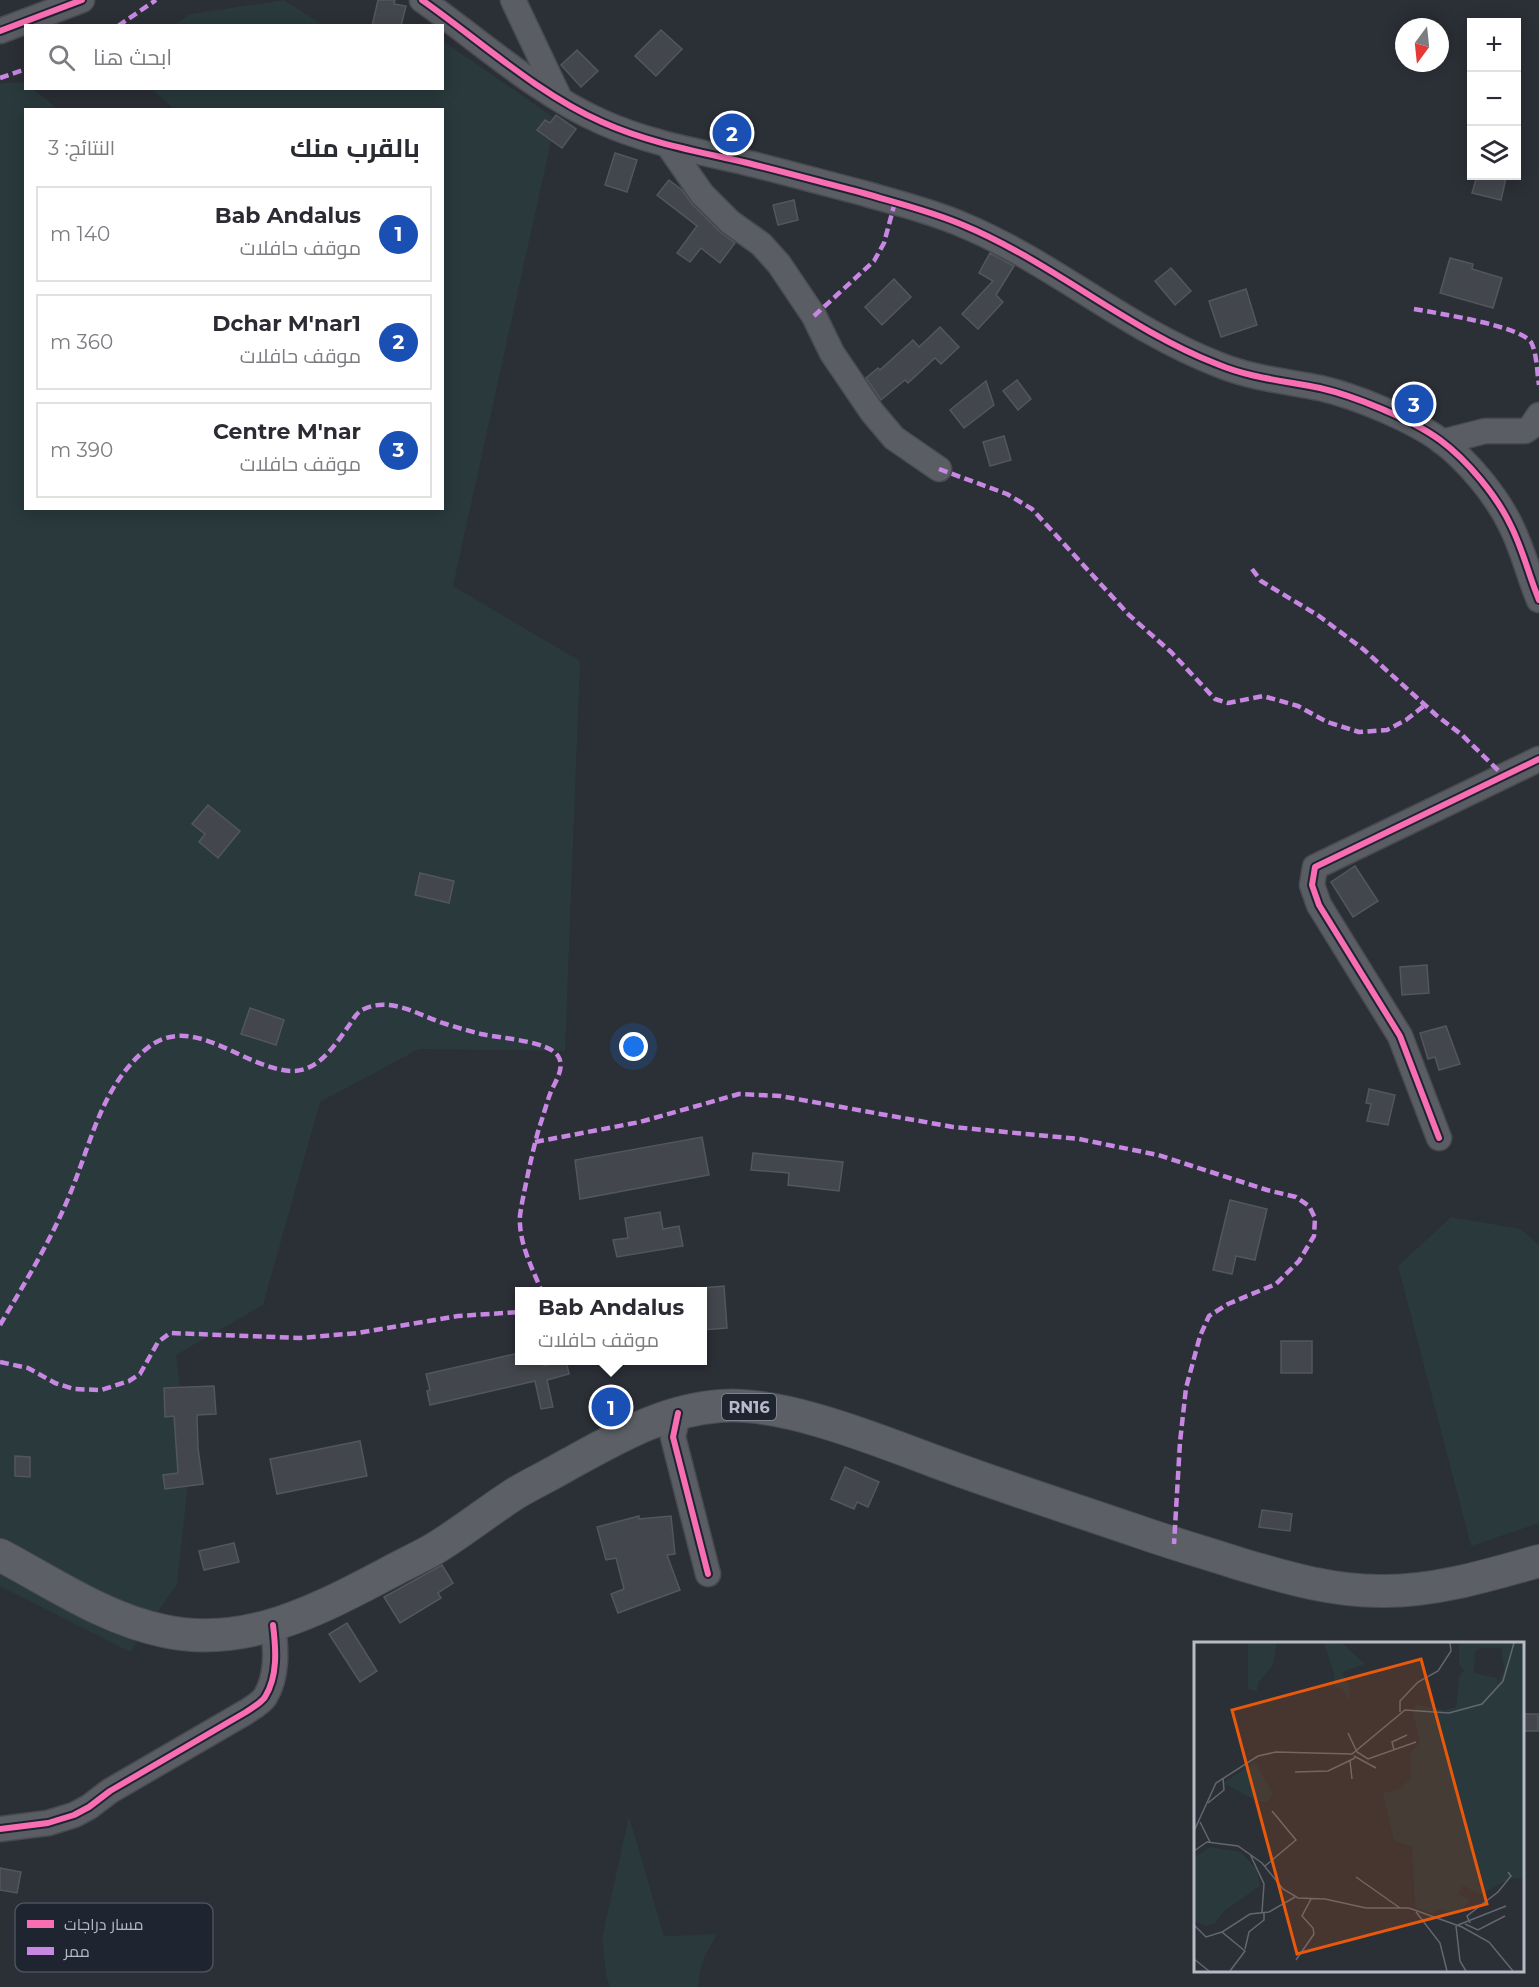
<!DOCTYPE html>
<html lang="ar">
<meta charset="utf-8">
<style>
:root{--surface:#fff;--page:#f2f2f3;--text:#2b2b33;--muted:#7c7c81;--line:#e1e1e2;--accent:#7c3aed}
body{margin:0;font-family:Montserrat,Cairo,sans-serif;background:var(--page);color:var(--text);direction:rtl}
.controls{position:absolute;right:18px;top:18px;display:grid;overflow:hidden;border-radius:0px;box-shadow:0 3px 15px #0003}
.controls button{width:54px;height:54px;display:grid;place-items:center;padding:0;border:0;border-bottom:2px solid var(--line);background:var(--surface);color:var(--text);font:30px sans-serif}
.compass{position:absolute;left:1395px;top:18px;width:54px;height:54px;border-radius:50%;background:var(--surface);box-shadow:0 3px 15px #0003;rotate:195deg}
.you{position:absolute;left:634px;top:1047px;width:21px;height:21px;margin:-15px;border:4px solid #fff;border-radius:50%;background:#1a73e8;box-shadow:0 0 0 9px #1a73e833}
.badge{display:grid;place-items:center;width:39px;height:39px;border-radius:50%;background:var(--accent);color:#fff;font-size:20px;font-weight:700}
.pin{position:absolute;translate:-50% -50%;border:3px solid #fff;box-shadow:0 2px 6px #0006}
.popup{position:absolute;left:515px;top:1287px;width:192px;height:78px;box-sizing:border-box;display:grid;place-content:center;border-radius:0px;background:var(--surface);filter:drop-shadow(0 2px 4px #0005);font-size:20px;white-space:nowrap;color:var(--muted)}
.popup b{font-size:22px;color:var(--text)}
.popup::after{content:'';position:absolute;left:50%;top:100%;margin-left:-12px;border:12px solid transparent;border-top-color:var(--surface)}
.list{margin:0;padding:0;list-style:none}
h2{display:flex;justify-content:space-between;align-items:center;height:78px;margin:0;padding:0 24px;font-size:26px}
h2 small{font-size:20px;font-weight:400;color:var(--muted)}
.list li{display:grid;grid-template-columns:39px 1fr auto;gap:18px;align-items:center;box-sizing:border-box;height:96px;margin:0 12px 12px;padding:0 12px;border:2px solid var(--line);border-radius:0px}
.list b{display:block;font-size:22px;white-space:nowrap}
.list p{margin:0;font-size:20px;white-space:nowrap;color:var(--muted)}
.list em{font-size:20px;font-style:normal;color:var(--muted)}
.icon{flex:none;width:33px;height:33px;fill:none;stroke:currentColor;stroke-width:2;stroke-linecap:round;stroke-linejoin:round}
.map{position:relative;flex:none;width:1539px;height:1987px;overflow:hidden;direction:ltr}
.search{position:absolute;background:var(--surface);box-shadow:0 3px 15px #0003;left:24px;top:24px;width:420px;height:66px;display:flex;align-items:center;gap:15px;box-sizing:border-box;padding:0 21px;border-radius:0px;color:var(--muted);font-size:22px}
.panel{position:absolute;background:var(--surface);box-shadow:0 3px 15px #0003;left:24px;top:108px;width:420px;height:402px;border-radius:0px;direction:rtl}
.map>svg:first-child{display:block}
</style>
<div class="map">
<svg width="1539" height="1987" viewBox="0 0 1539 1987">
<rect width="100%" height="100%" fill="#2b2f36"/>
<!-- green -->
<g fill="#29393c">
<path d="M284 0 323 25H174L190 14Z"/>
<path d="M443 41 556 119 453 586 580 661 565 1051 419 1049 320 1102 263 1305 176 1355 190 1466 177 1584 130 1652 0 1586V83L25 82 26 88 33 89 58 109 26 110V508H442V110L174 109 152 89 442 88Z"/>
<path d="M1451 1217 1521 1229 1539 1245V1523L1471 1546 1398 1266Z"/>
<path d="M629 1816 664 1936 717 1934 702 1962 698 1987H610L606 1975 602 1938Z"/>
</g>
<!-- building -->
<g fill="#43474d" stroke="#52565d" stroke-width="1.5">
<path d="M378 0H395L394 4 406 6 401 26H372Z"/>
<path d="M661 30 682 49 656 76 635 56Z"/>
<path d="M577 50 598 71 581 87 561 65Z"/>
<path d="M556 115 576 129 562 148 537 130 545 120 550 123Z"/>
<path d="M615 153 637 160 627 192 605 185Z"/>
<path d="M1477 176H1494L1506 178 1501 200 1472 193Z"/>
<path d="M669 180 682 190 692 204 720 232 735 243 720 263 701 248 690 262 677 253 697 226 657 195Z"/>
<path d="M794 200 798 220 778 225 773 205Z"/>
<path d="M990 253 1014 266 996 295 1003 302 978 329 962 314 993 281 979 273Z"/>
<path d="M1450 258 1473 264 1472 269 1502 278 1493 308 1440 293Z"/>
<path d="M1171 268 1191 291 1175 305 1155 281Z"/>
<path d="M894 279 911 297 882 325 865 307Z"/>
<path d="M1246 289 1257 325 1221 337 1209 301Z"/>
<path d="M940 327 959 347 941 364 935 358 908 383 905 380 881 400 866 378 878 368 880 370 913 340 919 347Z"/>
<path d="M1017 380 1031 399 1018 410 1003 391Z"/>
<path d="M986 381 994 405 964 428 950 410Z"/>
<path d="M1004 436 1011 460 990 466 983 442Z"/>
<path d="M208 805 240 831 218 858 199 842 205 834 192 824Z"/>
<path d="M1355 866 1378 901 1353 917 1331 882Z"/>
<path d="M420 873 454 881 449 903 415 895Z"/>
<path d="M1427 965 1429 993 1402 995 1400 967Z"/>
<path d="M250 1008 284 1020 276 1045 241 1034Z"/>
<path d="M1446 1026 1460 1064 1439 1070 1435 1057 1428 1059 1420 1033Z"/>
<path d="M1369 1089 1395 1095 1388 1125 1367 1121 1371 1104 1366 1103Z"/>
<path d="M702 1137 709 1175 580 1199 575 1160Z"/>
<path d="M753 1153 843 1162 839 1191 788 1185 789 1173 751 1170Z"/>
<path d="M1230 1200 1267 1209 1255 1260 1236 1256 1232 1274 1213 1270Z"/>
<path d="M660 1212 663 1229 679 1226 683 1246 617 1257 613 1240 628 1238 625 1218Z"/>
<path d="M724 1286 727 1328 702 1330V1288Z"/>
<rect x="1281" y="1341" width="31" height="32"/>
<path d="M519 1353V1360H543L544 1366 566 1360 569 1374 547 1380 553 1407 541 1409 535 1381 430 1405 427 1391 430 1390 426 1374Z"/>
<path d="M214 1386 216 1414 197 1415 198 1448 203 1484 165 1489 163 1475 178 1473 174 1416 165 1417 164 1388Z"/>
<path d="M360 1441 367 1476 277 1494 270 1459Z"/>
<path d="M15 1456 30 1457V1477L15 1476Z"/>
<path d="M845 1467 879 1482 868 1507 857 1502 854 1509 831 1499Z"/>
<path d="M1262 1510 1292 1514 1290 1531 1259 1527Z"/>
<path d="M639 1516V1519L671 1516 675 1554 667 1555 680 1590 618 1613 611 1594 624 1589 616 1558 606 1560 597 1527Z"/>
<path d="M234 1543 239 1562 204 1570 199 1551Z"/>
<path d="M442 1565 453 1583 438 1593 441 1598 400 1623 384 1597Z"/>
<path d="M347 1623 377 1671 360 1682 329 1634Z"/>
<rect x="1522" y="1714" width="16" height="17"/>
<path d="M0 1868 21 1872 17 1893 0 1890Z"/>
</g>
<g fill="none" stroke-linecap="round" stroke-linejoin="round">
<!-- minor casing -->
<g stroke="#484b51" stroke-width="27">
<g id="minor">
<path d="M422 0C479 40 538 94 602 122 644 141 690 150 735 160 778 170 820 182 863 193 897 203 931 211 963 225 1052 262 1127 329 1217 364 1250 378 1285 381 1320 388 1355 396 1411 419 1440 440 1467 460 1497 496 1511 526 1523 550 1529 576 1539 600"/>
<path d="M513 0 559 97"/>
<path d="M0 31 82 0"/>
<path d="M668 145 702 194 730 222 761 244 779 264 814 316 832 353 872 412 894 438 939 469"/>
<path d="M1442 442 1485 431H1525L1531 427 1539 415"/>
<path d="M1439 1138 1400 1036 1319 905 1312 885 1315 867 1539 759"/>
<path d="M678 1413 673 1437 708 1574"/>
<path d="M0 1829 48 1823 74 1815 89 1807 110 1791 246 1712C252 1708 261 1703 265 1697 278 1676 276 1649 273 1625"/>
</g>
</g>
<!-- major casing -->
<g stroke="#484b53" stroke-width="34">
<path id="major" d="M0 1555C53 1583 105 1619 164 1631 246 1649 320 1609 390 1572 405 1564 420 1557 434 1549 462 1532 488 1511 516 1493 533 1483 550 1475 567 1465 615 1439 663 1410 720 1406 782 1401 875 1439 934 1461 1001 1486 1070 1508 1137 1531 1171 1543 1206 1553 1240 1564 1287 1578 1335 1592 1385 1591 1437 1591 1489 1575 1539 1561"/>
</g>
<!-- minor -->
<use href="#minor" stroke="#5a5d64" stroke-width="24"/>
<!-- major -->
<use href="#major" stroke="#5c6066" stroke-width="32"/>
<!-- quiet -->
<g stroke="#c787e3" stroke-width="4.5" stroke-dasharray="9 4.5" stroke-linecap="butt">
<path d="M118 26 156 0"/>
<path d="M0 78 26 69"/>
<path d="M1414 309C1435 313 1525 326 1532 344 1537 356 1537 372 1539 385"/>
<path d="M814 316 874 261 884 243 895 202"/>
<path d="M939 469 1007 494 1032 509 1129 615 1171 652 1215 699 1228 703 1263 696 1298 706 1327 722 1359 732 1387 730 1406 720 1425 705"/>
<path d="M1252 569 1261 581 1319 616 1363 649 1436 715 1462 735 1504 776"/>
<path d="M535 1142 640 1122 739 1094 780 1096 953 1127 1079 1139 1158 1155 1267 1190 1296 1197 1309 1206 1315 1218 1314 1236 1299 1261 1276 1284 1228 1304 1209 1316 1200 1336 1186 1388 1180 1442 1174 1544"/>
<path d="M0 1325C26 1281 53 1237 72 1189 92 1139 102 1087 145 1050 192 1009 243 1070 293 1071 320 1071 337 1042 350 1024 354 1018 357 1012 364 1009 391 996 420 1016 446 1024 458 1028 470 1031 481 1034 499 1038 549 1041 558 1056 566 1068 554 1083 550 1094 546 1105 543 1117 539 1128 532 1153 527 1178 522 1203 521 1210 519 1217 520 1224 521 1247 533 1270 542 1292"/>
<path d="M0 1362 28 1368 55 1383 74 1389 101 1390 129 1381 140 1374 158 1342 170 1333 300 1338 358 1333 458 1316 520 1312"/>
</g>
<!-- cycleway casing -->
<g stroke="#1e2530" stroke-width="10">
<g id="cycleway">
<path d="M422 0C479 40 538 94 602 122 644 141 690 150 735 160 778 170 820 182 863 193 897 203 931 211 963 225 1052 262 1127 329 1217 364 1250 378 1285 381 1320 388 1355 396 1411 419 1440 440 1467 460 1497 496 1511 526 1523 550 1529 576 1539 600"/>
<path d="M0 31 82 0"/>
<path d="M1439 1138 1400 1036 1319 905 1312 885 1315 867 1539 759"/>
<path d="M678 1413 673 1437 708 1574"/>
<path d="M0 1829 48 1823 74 1815 89 1807 110 1791 246 1712C252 1708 261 1703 265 1697 278 1676 276 1649 273 1625"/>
</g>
</g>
<!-- cycleway -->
<use href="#cycleway" stroke="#f96db3" stroke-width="6"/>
</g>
<g text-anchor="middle" stroke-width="4.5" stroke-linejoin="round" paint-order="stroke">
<!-- shield labels -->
<rect fill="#1e2530" stroke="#888e9a" stroke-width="1.5" x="722" y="1394" width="54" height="26" rx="4.5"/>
<g font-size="16" font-weight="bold" fill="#b5bbc7">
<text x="749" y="1413">RN16</text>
</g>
</g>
<!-- overview -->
<g transform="translate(1194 1642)">
<rect width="330" height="330" fill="#2b2f36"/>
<path d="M54 1H83L79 23 64 41 63 49 54 47ZM121 1H148L171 22 148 30 155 43 156 59 147 45 141 47 140 32 130 1ZM265 1H330V237L318 236 287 252 269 244 264 252 276 258 269 266 258 271 246 267 239 272 221 265 218 205 200 199 189 151 207 146 217 136V110L226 100 219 72 222 62 250 68 262 65 265 35 270 28 265 23ZM286 6H307L310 27 304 42 303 36 280 31 281 10ZM61 120 79 152 74 160H65L29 141ZM16 205 47 210 63 228 66 244 30 269 21 282 12 284 0 279V216Z" fill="#29393c" fill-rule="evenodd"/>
<path fill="none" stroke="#626770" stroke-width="1.5" d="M206 70V59L224 40 244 29 257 9 256 1M154 91 163 110 174 117 222 100M200 108 198 100 213 93M160 114 182 126M156 119 158 137M101 130 134 129 161 116M14 161 30 148 29 136M6 180 16 200M0 189 22 141 64 114 82 110 158 112 211 68 255 71 288 62 309 39 320 1M0 209 13 200 44 204 68 221 89 247 104 256 131 257 172 266H215L268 285 295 300 319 329M56 212 70 242 68 270M71 224 102 198 78 169M162 235 206 266M222 270 246 301 253 329M276 281 273 274 304 250 317 234 314 230M271 282 284 288 311 274M0 283 12 295 28 290M264 283 312 264M262 284 266 319 272 329M51 307 55 290 70 278V271M0 317 15 329M102 318 120 292 119 286 108 274 117 257M36 329 51 309 28 290 56 272 75 270 101 255"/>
<path fill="#e8590c" fill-opacity="0.15" stroke="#e8590c" stroke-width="3" d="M227 17 293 262 103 312 38 68Z"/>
<rect width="330" height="330" fill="none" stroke="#b5bbc7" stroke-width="3"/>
</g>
<!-- legend -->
<rect x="15" y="1903" width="198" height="69" rx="9" fill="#1e2530" stroke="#4b525d" stroke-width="1.5"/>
<rect x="27" y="1920" width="27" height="8" fill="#f96db3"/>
<rect x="27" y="1947" width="27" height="8" fill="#c787e3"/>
<g font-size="16" fill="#b5bbc7">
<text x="64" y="1930">مسار دراجات</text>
<text x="64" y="1957">ممر</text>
</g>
</svg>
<div class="controls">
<button>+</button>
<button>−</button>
<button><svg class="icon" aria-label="layers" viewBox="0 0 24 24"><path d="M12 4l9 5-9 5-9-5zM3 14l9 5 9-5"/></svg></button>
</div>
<svg class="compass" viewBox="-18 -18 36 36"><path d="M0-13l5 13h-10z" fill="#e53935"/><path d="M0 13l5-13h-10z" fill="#7c7c81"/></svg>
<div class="you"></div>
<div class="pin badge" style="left:611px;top:1407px;background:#1a4fb4">1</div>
<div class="popup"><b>Bab Andalus</b>موقف حافلات</div>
<div class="pin badge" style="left:732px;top:133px;background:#1a4fb4">2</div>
<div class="pin badge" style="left:1414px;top:404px;background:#1a4fb4">3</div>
<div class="search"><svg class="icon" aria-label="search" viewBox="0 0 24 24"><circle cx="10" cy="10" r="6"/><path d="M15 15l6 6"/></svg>ابحث هنا</div>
<section class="panel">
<h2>بالقرب منك<small>النتائج: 3</small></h2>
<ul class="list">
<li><span class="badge" style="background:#1a4fb4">1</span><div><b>Bab Andalus</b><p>موقف حافلات</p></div><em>140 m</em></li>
<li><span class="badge" style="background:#1a4fb4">2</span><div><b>Dchar M'nar1</b><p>موقف حافلات</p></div><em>360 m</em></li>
<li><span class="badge" style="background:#1a4fb4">3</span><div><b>Centre M'nar</b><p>موقف حافلات</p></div><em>390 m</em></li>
</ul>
</section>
</div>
